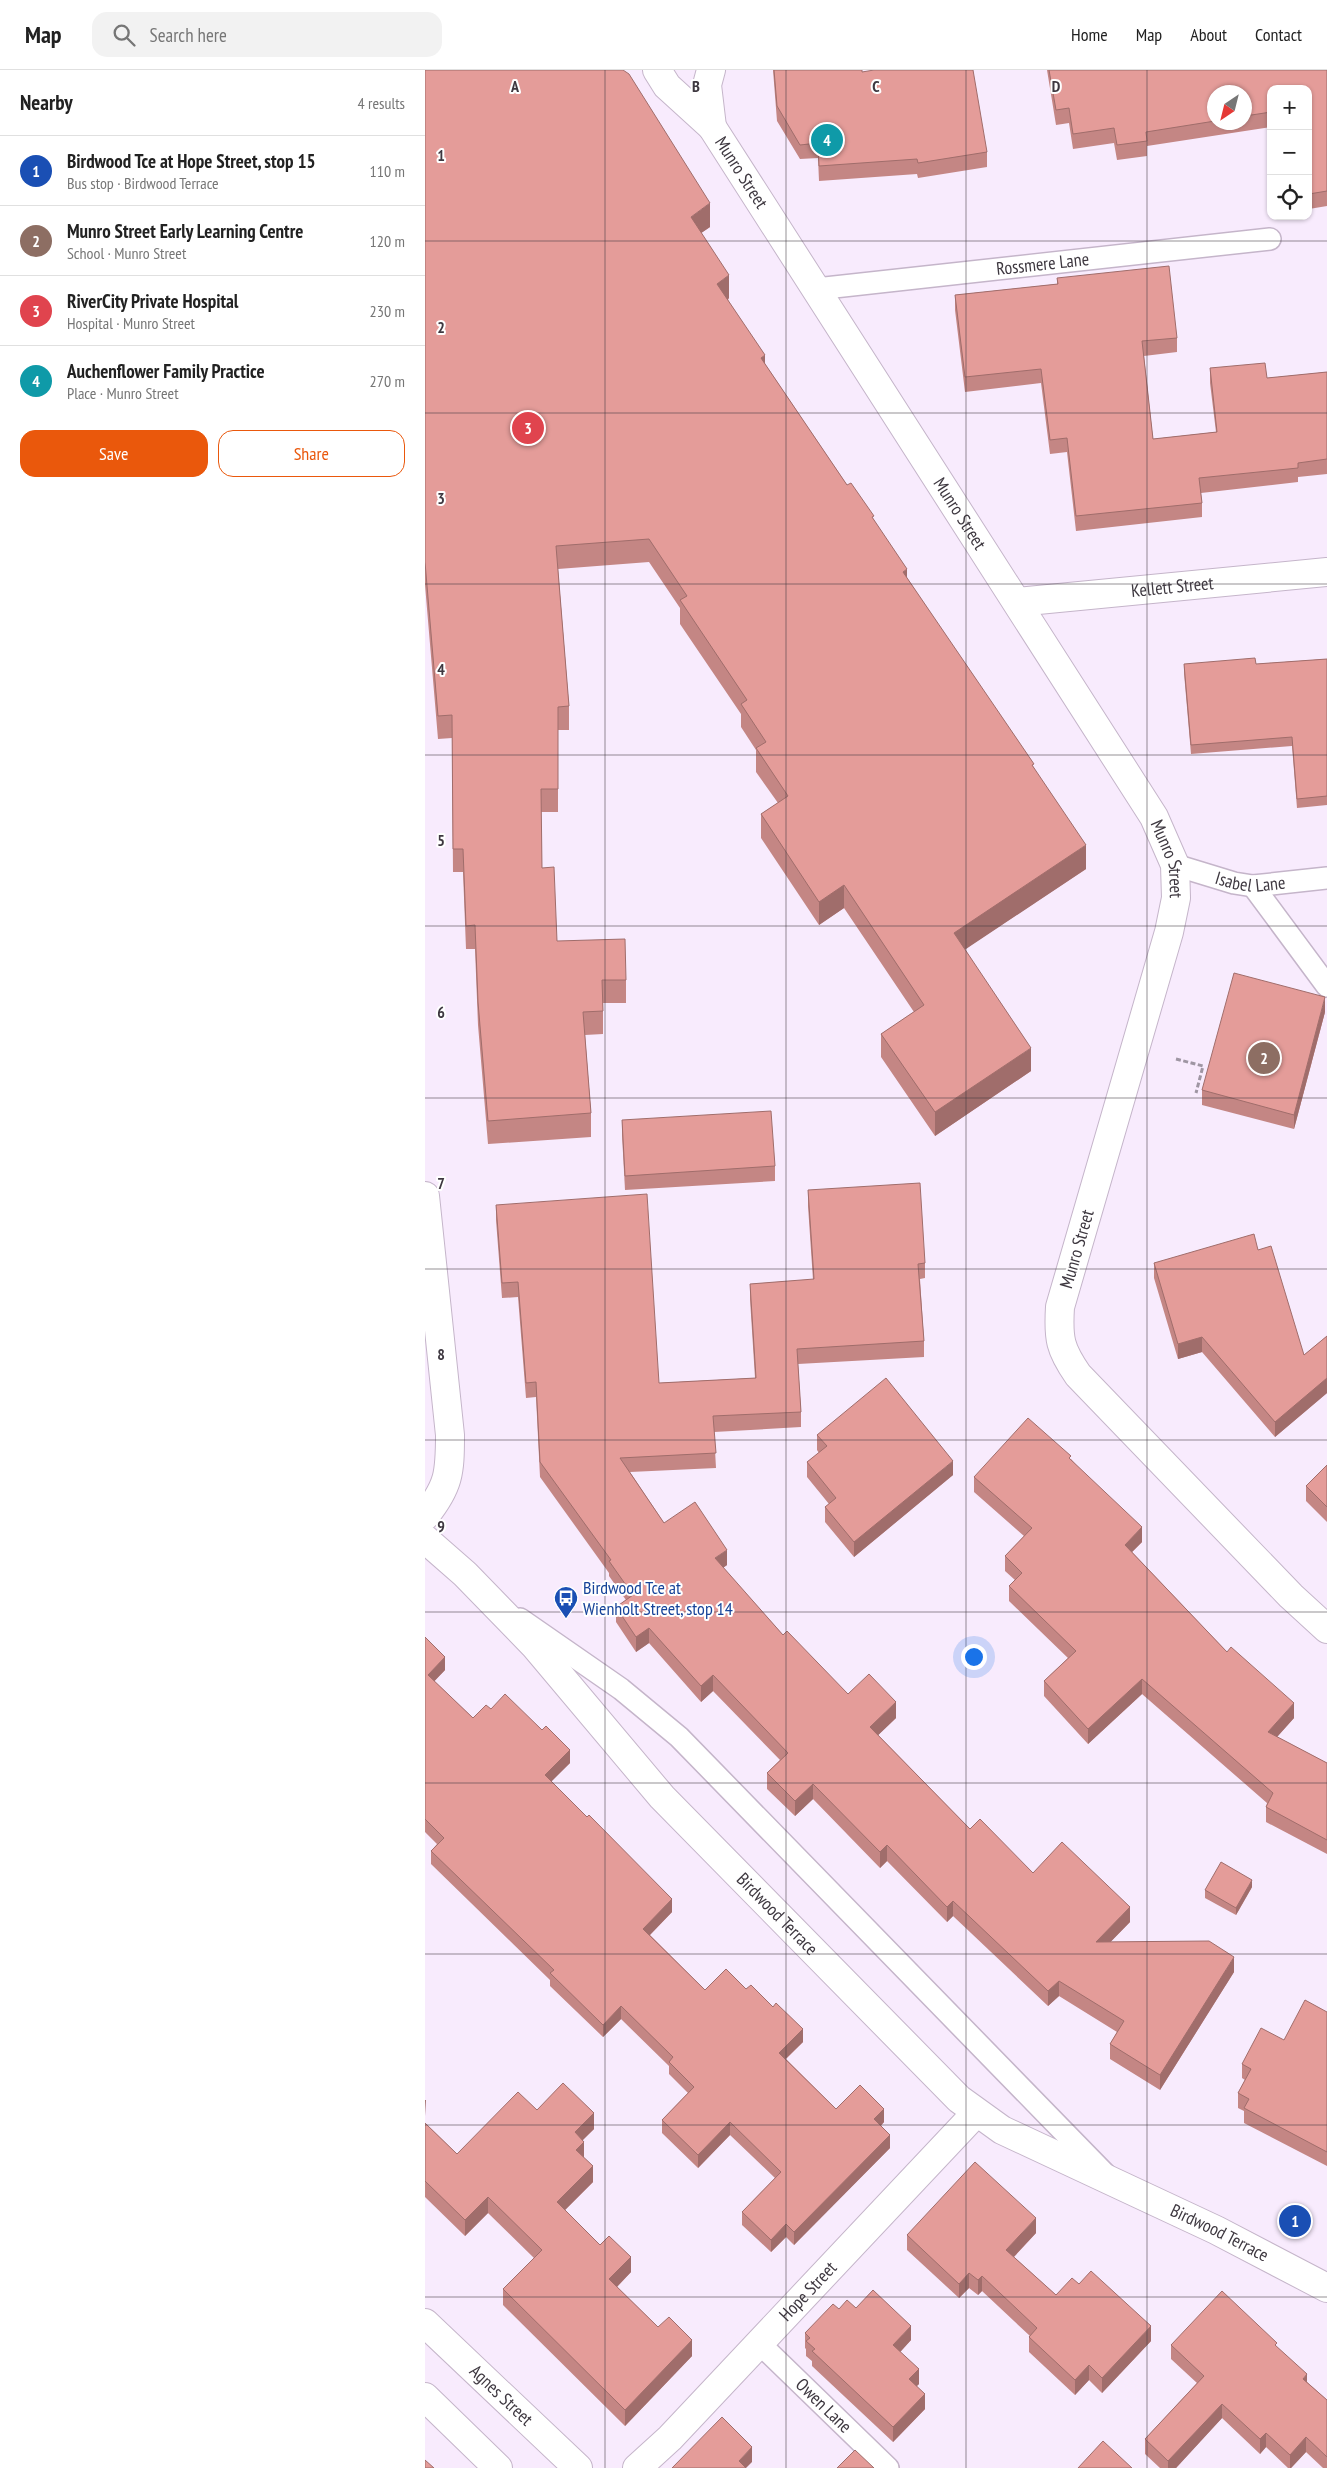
<!DOCTYPE html>
<meta charset="utf-8">
<style>
:root{--surface:#fff;--page:#f2f2f2;--text:#222;--muted:#767676;--line:#e0e0e0;--accent:#ea580c}
body{margin:0;font-family:"PT Sans Narrow",sans-serif;background:var(--page);color:var(--text)}
.controls{position:absolute;right:15px;top:15px;display:grid;overflow:hidden;border-radius:10px;box-shadow:0 1px 4px #0004}
.controls button{width:45px;height:45px;display:grid;place-items:center;padding:0;border:0;border-bottom:1px solid var(--line);background:var(--surface);color:var(--text);font:25px sans-serif}
.compass{position:absolute;left:782px;top:15px;width:45px;height:45px;border-radius:50%;background:var(--surface);box-shadow:0 1px 4px #0004;rotate:215deg}
.you{position:absolute;left:548px;top:1586px;width:18px;height:18px;margin:-12px;border:4px solid #fff;border-radius:50%;background:#1a73e8;box-shadow:0 0 0 8px #1a73e833}
.badge{display:grid;place-items:center;width:32px;height:32px;border-radius:50%;background:var(--accent);color:#fff;font-size:16px;font-weight:700}
.pin{position:absolute;translate:-50% -50%;border:2px solid #fff;box-shadow:0 1px 5px #0006}
.list{margin:0;padding:0;list-style:none}
h2{display:flex;justify-content:space-between;align-items:center;height:65px;margin:0;padding:0 20px;font-size:21px}
h2 small{font-size:16px;font-weight:400;color:var(--muted)}
.list li{display:grid;grid-template-columns:32px 1fr auto;gap:15px;align-items:center;box-sizing:border-box;height:70px;padding:0 20px;border-top:1px solid var(--line)}
.list b{display:block;font-size:19px;white-space:nowrap}
.list p{margin:0;font-size:16px;white-space:nowrap;color:var(--muted)}
.list em{font-size:16px;font-style:normal;color:var(--muted)}
.actions{display:flex;gap:10px;padding:15px 20px}
.actions a{flex:1;padding:11px 0;border:1px solid var(--accent);border-radius:15px;text-align:center;font-size:18px;color:var(--accent)}
.actions .main{background:var(--accent);color:#fff}
.icon{flex:none;width:28px;height:28px;fill:none;stroke:currentColor;stroke-width:2;stroke-linecap:round;stroke-linejoin:round}
.map{position:relative;flex:none;width:902px;height:2398px;overflow:hidden}
header{display:flex;align-items:center;gap:30px;box-sizing:border-box;height:70px;padding:0 25px;background:var(--surface);border-bottom:1px solid var(--line)}
header strong{font-size:24px}
nav{display:flex;gap:28px;margin-inline-start:auto;font-size:18px}
.search{width:350px;height:45px;background:var(--page);display:flex;align-items:center;gap:12px;box-sizing:border-box;padding:0 18px;border-radius:15px;color:var(--muted);font-size:19px}
main{display:flex}
aside{flex:1;background:var(--surface)}
.map>svg:first-child{display:block}
</style>
<header>
<strong>Map</strong>
<div class="search"><svg class="icon" aria-label="search" viewBox="0 0 24 24"><circle cx="10" cy="10" r="6"/><path d="M15 15l6 6"/></svg>Search here</div>
<nav><a>Home</a><a>Map</a><a>About</a><a>Contact</a></nav>
</header>
<main>
<aside>
<h2>Nearby<small>4 results</small></h2>
<ul class="list">
<li><span class="badge" style="background:#1a4fb4">1</span><div><b>Birdwood Tce at Hope Street, stop 15</b><p>Bus stop · Birdwood Terrace</p></div><em>110 m</em></li>
<li><span class="badge" style="background:#8d6e63">2</span><div><b>Munro Street Early Learning Centre</b><p>School · Munro Street</p></div><em>120 m</em></li>
<li><span class="badge" style="background:#e0444e">3</span><div><b>RiverCity Private Hospital</b><p>Hospital · Munro Street</p></div><em>230 m</em></li>
<li><span class="badge" style="background:#0f9aa8">4</span><div><b>Auchenflower Family Practice</b><p>Place · Munro Street</p></div><em>270 m</em></li>
</ul>
<div class="actions"><a class="main">Save</a><a>Share</a></div>
</aside>
<div class="map">
<svg width="902" height="2398" viewBox="0 0 902 2398">
<rect width="100%" height="100%" fill="#f8ebfd"/>
<g fill="none" stroke-linecap="round" stroke-linejoin="round">
<!-- lane casing -->
<g stroke="#c5b5ca" stroke-width="24">
<g id="lane">
<path id="s1" d="M391 219 845 169"/>
<path id="s2" d="M750 795 809 813 828 816 902 808"/>
<path d="M828 816 902 916"/>
<path d="M95 1549 196 1619 254 1667 681 2105"/>
<path id="s3" d="M334 2273 463 2398"/>
</g>
</g>
<!-- street casing -->
<g stroke="#c5b5ca" stroke-width="30">
<g id="street">
<path id="s4" d="M232 0 242 16 287 57 729 747 750 795 751 828 744 862 635 1237C633 1269 635 1279 653 1305L866 1526 902 1559"/>
<path d="M286 0 282 15 287 57"/>
<path id="s5" d="M592 532 902 502"/>
<path d="M0 1126 25 1365C25 1403 24 1416 0 1446"/>
<path id="s6" d="M0 2253 153 2398"/>
<path d="M0 2327 73 2398"/>
<path id="s7" d="M212 2398 245 2368 551 2043"/>
</g>
</g>
<!-- secondary casing -->
<g stroke="#c5b5ca" stroke-width="30">
<g id="secondary">
<path id="s8" d="M0 1469 40 1504 110 1576 237 1727 534 2029 577 2060 791 2160 902 2218"/>
</g>
</g>
<!-- path -->
<path stroke="#9f96a3" stroke-width="3" stroke-dasharray="5 2.5" stroke-linecap="butt" d="M751 989 778 996 771 1023"/>
<!-- lane -->
<use href="#lane" stroke="#fff" stroke-width="21"/>
<!-- street -->
<use href="#street" stroke="#fff" stroke-width="28"/>
<!-- secondary -->
<use href="#secondary" stroke="#fff" stroke-width="28"/>
</g>
<!-- wall -->
<g fill="#c48684" fill-rule="evenodd">
<path d="M0 0 285 157 276 163 304 228 303 230 340 294 422 415 449 450 482 508 609 698 661 799 540 879 606 1001 510 1066 456 987V964L489 942 419 838 394 855 336 768V744L353 733 331 702V680L316 657V644L255 554V538L224 492 133 499 144 636V660H133V742H116L117 798 132 871 201 910V933H178V964L160 965 166 1043V1067L63 1074 53 955 50 879H41L38 802H28L27 668 13 669 0 515Z"/>
<path d="M348 0H437V2L562 82V97L493 108 492 104 394 111 393 88 375 89 352 51Z"/>
<path d="M622 0H902V136L884 139 883 137V19H846V57L722 76V86L692 90 689 73 648 79 644 53 631 55ZM790 22H820V52H790Z"/>
<path d="M632 208 752 268V282L719 286 728 369 791 362 785 313V298L842 308 902 302V404L873 407V412L776 423 777 433V447L651 461 642 382 625 384 616 313 540 322 530 240V225L632 214Z"/>
<path d="M902 589V735L872 738 867 676 766 684 759 603V594H831Z"/>
<path d="M900 942 869 1059 777 1035V1020Z"/>
<path d="M197 1050 350 1096V1111L200 1120 197 1065Z"/>
<path d="M383 1120 500 1193V1208L495 1209 499 1271V1287L373 1294 376 1342V1357L289 1362 291 1398 205 1402 239 1453 302 1495 298 1498 358 1565 423 1624 471 1648 453 1665 545 1759 608 1803 705 1852 685 1872 809 1902 735 2020 685 1989V1974L692 1962 634 1926 623 1936 528 1846 522 1852 462 1791 455 1798 388 1729 370 1746 342 1719V1703L355 1690 288 1621 276 1632 224 1573 211 1582 191 1552V1537L201 1530 184 1506V1503L115 1407 111 1327 101 1328 93 1227 77 1228 71 1150V1135L234 1313 330 1308 325 1229V1214L388 1210 383 1136Z"/>
<path d="M833 1180 879 1285 902 1266V1323L850 1367 777 1282 753 1289 729 1208V1193Z"/>
<path d="M392 1365 528 1405 429 1487 400 1452V1437L404 1434 382 1407V1392L394 1383 392 1380Z"/>
<path d="M646 1389 717 1472 707 1482 802 1582 869 1648 852 1667 902 1693V1784L841 1752V1737L842 1733 717 1624 663 1674 619 1626V1611L643 1588 584 1531V1516L590 1510 580 1501V1486L599 1466 549 1422V1407Z"/>
<path d="M902 1395V1452L881 1431V1416Z"/>
<path d="M0 1567 20 1600 9 1611 48 1648 66 1639 145 1693 126 1711 247 1842 225 1865 280 1920 321 1919 378 1972 361 1989 411 2039 459 2052 456 2056 465 2078 369 2175 361 2167 346 2182 317 2155V2142L350 2108 305 2065 273 2098 237 2063V2050L263 2023 244 2004V1996L196 1949 178 1967 125 1916V1910L6 1794V1781L12 1774 0 1762Z"/>
<path d="M827 1817 811 1845 780 1828V1820Z"/>
<path d="M902 1942V2096L819 2053V2041L813 2038V2023L820 2010 817 2008V1994L859 1970Z"/>
<path d="M112 2040 169 2059 157 2070 159 2088 168 2112 140 2140 175 2175 206 2202 192 2217 233 2257 267 2286 200 2356 78 2235V2219L109 2188 63 2143 40 2166 0 2127V2053L32 2084Z"/>
<path d="M611 2163 589 2187 631 2225 654 2214 726 2271 677 2323 664 2310 650 2325 604 2282V2267L605 2266 557 2221 553 2225 544 2218 534 2228 482 2180V2165Z"/>
<path d="M431 2238 486 2270 475 2282 494 2314 492 2316 500 2339 468 2372 387 2296V2291L381 2286V2279L380 2278V2263L414 2239Z"/>
<path d="M746 2275 852 2277 882 2312 902 2330V2398H898L881 2382 866 2398H863L841 2377 835 2384 797 2348 751 2398H735L720 2384V2369L772 2313 746 2289Z"/>
</g>
<!-- shaded-wall -->
<g fill="#a06d6b">
<path d="M285 133V157L266 170V147Z"/>
<path d="M304 205V228L292 237V214Z"/>
<path d="M340 285V308L336 288Z"/>
<path d="M482 499V523L478 502Z"/>
<path d="M661 775V799L529 887V863Z"/>
<path d="M419 815V838L394 855V832Z"/>
<path d="M900 927V942L869 1059V1045Z"/>
<path d="M606 978V1001L510 1066V1042Z"/>
<path d="M777 1267V1282L753 1289V1274Z"/>
<path d="M902 1308V1323L850 1367V1352Z"/>
<path d="M528 1391V1405L429 1487V1472Z"/>
<path d="M717 1457V1472L700 1489V1475Z"/>
<path d="M302 1480V1495L290 1503V1488Z"/>
<path d="M224 1558V1573L211 1582V1567Z"/>
<path d="M20 1587V1600L3 1618V1605Z"/>
<path d="M288 1605V1621L276 1632V1616Z"/>
<path d="M717 1609V1624L663 1674V1659Z"/>
<path d="M471 1632V1648L445 1673V1657Z"/>
<path d="M869 1633V1648L843 1677V1662Z"/>
<path d="M145 1680V1693L120 1718V1705Z"/>
<path d="M388 1714V1729L370 1746V1731Z"/>
<path d="M462 1775V1791L455 1798V1782Z"/>
<path d="M827 1810V1817L811 1845V1838Z"/>
<path d="M247 1829V1842L218 1872V1859Z"/>
<path d="M528 1831V1846L522 1852V1837Z"/>
<path d="M705 1837V1852L671 1887V1872Z"/>
<path d="M809 1887V1902L735 2020V2005Z"/>
<path d="M634 1911V1926L623 1936V1921Z"/>
<path d="M196 1936V1949L178 1967V1955Z"/>
<path d="M378 1959V1972L354 1995V1983Z"/>
<path d="M0 2030H1L0 2046Z"/>
<path d="M459 2039V2052L449 2062V2049Z"/>
<path d="M169 2043V2059L150 2078V2062Z"/>
<path d="M305 2052V2065L273 2098V2085Z"/>
<path d="M465 2065V2078L369 2175V2162Z"/>
<path d="M159 2072V2088L151 2080Z"/>
<path d="M168 2096V2112L132 2148V2132Z"/>
<path d="M63 2127V2143L40 2166V2150Z"/>
<path d="M611 2148V2163L581 2195V2180Z"/>
<path d="M361 2154V2167L346 2182V2170Z"/>
<path d="M206 2187V2202L184 2225V2209Z"/>
<path d="M544 2203V2218L534 2228V2214Z"/>
<path d="M557 2206V2221L553 2225V2210Z"/>
<path d="M486 2256V2270L468 2290V2275Z"/>
<path d="M726 2256V2271L677 2323V2308Z"/>
<path d="M267 2270V2286L200 2356V2340Z"/>
<path d="M664 2295V2310L650 2325V2310Z"/>
<path d="M494 2299V2314L484 2323V2309Z"/>
<path d="M882 2304V2319L878 2309Z"/>
<path d="M500 2324V2339L468 2372V2357Z"/>
<path d="M797 2334V2348L751 2398H743V2391Z"/>
<path d="M841 2363V2377L835 2384V2369Z"/>
<path d="M881 2367V2382L866 2398H865V2385Z"/>
<path d="M327 2377V2392L321 2398 314 2391Z"/>
</g>
<!-- building -->
<g fill="#e49c99" stroke="#a06d6b">
<path d="M0 0H198L204 4 285 133 266 147 304 205 292 214 340 285 336 288 422 415 426 413 449 446 447 447 482 499 478 502 609 694 607 695 661 775 529 863 606 978 510 1042 456 964 499 935 419 815 394 832 336 744 363 726 331 678 341 672 316 634 322 630 255 530 262 526 224 469 131 476 144 636 133 637V719H116L117 798 129 797 132 871 200 869 201 910H177L178 941 158 942 166 1043 63 1051 53 932 50 855 41 856 38 779H28L27 645 13 646 0 492Z"/>
<path d="M349 0H437V2L449 0H548L562 82 493 93 492 89 394 96 393 73 375 75 352 36Z"/>
<path d="M624 0H902V121L884 124 883 19H846V42L820 46V22H790V51L721 62 722 71 692 75 689 58 648 64 644 38 631 40Z"/>
<path d="M744 196 752 268 717 271 728 369 792 362 785 298 840 293 842 308 902 302V389L873 393V398L774 408 777 433 651 446 642 368 625 370 616 299 540 307 530 225 633 214 632 208Z"/>
<path d="M830 588 831 594 902 589V726L872 729 867 667 766 675 759 594Z"/>
<path d="M809 903 900 927 869 1045 777 1020Z"/>
<path d="M346 1041 350 1096 200 1106 197 1050Z"/>
<path d="M495 1113 500 1193 493 1194 499 1271 372 1279 376 1342 288 1346 291 1383 195 1388 239 1453 270 1432 302 1480 290 1488 358 1565 362 1561 423 1624 444 1604 471 1632 445 1657 545 1759 555 1749 608 1803 637 1772 705 1837 671 1872 784 1871 809 1887 735 2005 685 1974 699 1951 634 1911 623 1921 528 1831 522 1837 462 1775 455 1782 388 1714 370 1731 342 1703 363 1683 288 1605 276 1616 224 1558 211 1567 191 1537 208 1525 184 1491 186 1490 115 1392 111 1312 101 1313 93 1212 77 1213 71 1135 222 1124 234 1313 331 1308 325 1214 389 1209 383 1120Z"/>
<path d="M829 1164 833 1180 846 1176 879 1285 902 1266V1308L850 1352 777 1267 753 1274 729 1193Z"/>
<path d="M461 1308 528 1391 429 1472 400 1437 411 1428 382 1392 402 1376 392 1365Z"/>
<path d="M603 1348 646 1386 644 1388 717 1457 700 1475 802 1582 806 1577 869 1633 843 1662 902 1693V1770L841 1737 848 1723 717 1609 663 1659 619 1611 651 1581 584 1516 597 1503 580 1486 607 1458 549 1407Z"/>
<path d="M902 1395V1437L881 1416Z"/>
<path d="M0 1567 20 1587 3 1605 48 1648 61 1635 66 1639 80 1624 117 1660 121 1656 145 1680 120 1705 162 1747 164 1745 247 1829 218 1859 280 1920 301 1899 321 1919 326 1915 348 1937 351 1933 378 1959 354 1983 411 2039 435 2015 459 2039 449 2049 465 2065 369 2162 361 2154 346 2170 317 2142 356 2102 305 2052 273 2085 237 2050 269 2017 244 1992 248 1987 196 1936 178 1955 125 1903 129 1900 6 1781 19 1768 0 1749Z"/>
<path d="M796 1792 827 1810 811 1838 780 1820Z"/>
<path d="M880 1930 902 1942V2082L819 2038 824 2029 813 2023 826 1999 817 1994 836 1958 859 1970Z"/>
<path d="M138 2013 169 2043 150 2062 159 2072 151 2080 168 2096 132 2132 175 2175 184 2166 206 2187 184 2209 233 2257 244 2247 267 2270 200 2340 78 2219 117 2180 63 2127 40 2150 0 2111V2053L32 2084 93 2022 112 2040Z"/>
<path d="M550 2092 611 2148 581 2180 631 2225 647 2208 654 2214 666 2201 726 2256 677 2308 664 2295 650 2310 604 2267 612 2258 557 2206 553 2210 544 2203 534 2214 482 2165Z"/>
<path d="M448 2220 486 2256 468 2275 494 2299 484 2309 500 2324 468 2357 387 2281 390 2279 381 2271 385 2268 380 2263 408 2234 414 2239 422 2230 431 2238Z"/>
<path d="M797 2221 852 2273 850 2275 882 2304 878 2309 902 2330V2387L881 2367 865 2385 841 2363 835 2369 797 2334 743 2391 720 2369 779 2306 746 2275Z"/>
<path d="M297 2347 327 2377 314 2391 321 2398H247Z"/>
<path d="M678 2371 707 2398H653Z"/>
<path d="M430 2380 449 2398H412Z"/>
<path d="M0 2390 9 2398H0Z"/>
</g>
<!-- grid -->
<path fill="none" stroke="#3e3840" stroke-width="1" stroke-opacity="0.55" d="M180 0V2398M361 0V2398M541 0V2398M722 0V2398M0 171H902M0 343H902M0 514H902M0 685H902M0 856H902M0 1028H902M0 1199H902M0 1370H902M0 1542H902M0 1713H902M0 1884H902M0 2055H902M0 2227H902"/>
<!-- icons -->
<defs>
<g id="bus-pin" transform="scale(1.25)"><path d="M0 17L-7.5 6A9.5 9.5 0 1 1 7.5 6Z" fill="#1a4fb4" stroke="#fff"/><path d="M-5-6H5V4H4V6H2V4H-2V6H-4V4H-5ZM-3.5-4V0h7V-4ZM-3.5 1.2v1.5H-2V1.2ZM2 1.2v1.5H3.5V1.2Z" fill="#fff"/></g>
</defs>
<g fill-rule="evenodd">
<use href="#bus-pin" x="141" y="1528"/>
</g>
<g text-anchor="middle" stroke-width="4" stroke-linejoin="round" paint-order="stroke">
<!-- street labels -->
<g font-size="18" fill="#3e3840" stroke="#fff">
<text dy="6" stroke="none"><textPath href="#s4" startOffset="134">Munro Street</textPath></text>
<text dy="6" stroke="none"><textPath href="#s1" startOffset="228">Rossmere Lane</textPath></text>
<text dy="6" stroke="none"><textPath href="#s4" startOffset="539">Munro Street</textPath></text>
<text dy="6" stroke="none"><textPath href="#s5" startOffset="156">Kellett Street</textPath></text>
<text dy="6" stroke="none"><textPath href="#s4" startOffset="944">Munro Street</textPath></text>
<text dy="6" stroke="none"><textPath href="#s2" startOffset="78">Isabel Lane</textPath></text>
<text transform="translate(652 1179) rotate(-74)" y="6">Munro Street</text>
<text dy="6" stroke="none"><textPath href="#s8" startOffset="515">Birdwood Terrace</textPath></text>
<text dy="6" stroke="none"><textPath href="#s8" startOffset="1068">Birdwood Terrace</textPath></text>
<text dy="6" stroke="none"><textPath href="#s7" startOffset="246">Hope Street</textPath></text>
<text dy="6" stroke="none"><textPath href="#s6" startOffset="105">Agnes Street</textPath></text>
<text dy="6" stroke="none"><textPath href="#s3" startOffset="90">Owen Lane</textPath></text>
</g>
<!-- transit labels -->
<g font-size="18" fill="#164399" stroke="#fff" text-anchor="start">
<text x="158" y="1524">Birdwood Tce at<tspan x="158" dy="21">Wienholt Street, stop 14</tspan></text>
</g>
</g>
<g font-size="16" text-anchor="middle" font-weight="bold" fill="#3e3840" stroke="#fff" stroke-width="4" stroke-linejoin="round" paint-order="stroke">
<text x="90" y="22">A</text>
<text x="271" y="22">B</text>
<text x="451" y="22">C</text>
<text x="631" y="22">D</text>
<text x="16" y="91">1</text>
<text x="16" y="263">2</text>
<text x="16" y="434">3</text>
<text x="16" y="605">4</text>
<text x="16" y="776">5</text>
<text x="16" y="948">6</text>
<text x="16" y="1119">7</text>
<text x="16" y="1290">8</text>
<text x="16" y="1462">9</text>
</g>
</svg>
<div class="controls">
<button>+</button>
<button>−</button>
<button><svg class="icon" aria-label="locate" viewBox="0 0 24 24"><circle cx="12" cy="12" r="6"/><path d="M12 2v4M12 18v4M2 12h4M18 12h4"/></svg></button>
</div>
<svg class="compass" viewBox="-18 -18 36 36"><path d="M0-13l5 13h-10z" fill="#e53935"/><path d="M0 13l5-13h-10z" fill="#767676"/></svg>
<div class="you"></div>
<div class="pin badge" style="left:870px;top:2151px;background:#1a4fb4">1</div>
<div class="pin badge" style="left:839px;top:988px;background:#8d6e63">2</div>
<div class="pin badge" style="left:103px;top:358px;background:#e0444e">3</div>
<div class="pin badge" style="left:402px;top:70px;background:#0f9aa8">4</div>
</div>
</main>
